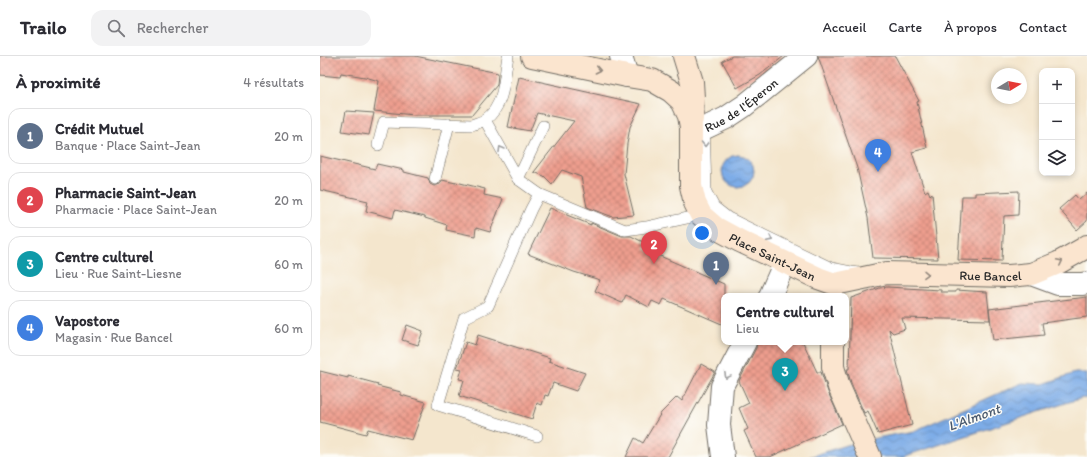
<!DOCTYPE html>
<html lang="fr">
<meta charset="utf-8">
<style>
:root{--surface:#fff;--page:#f2f2f3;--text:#2b2b33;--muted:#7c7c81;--line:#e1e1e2;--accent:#db2777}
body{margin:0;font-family:Itim,sans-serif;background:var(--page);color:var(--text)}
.controls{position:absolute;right:12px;top:12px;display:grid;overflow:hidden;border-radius:8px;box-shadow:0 2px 6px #0003}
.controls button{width:36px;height:36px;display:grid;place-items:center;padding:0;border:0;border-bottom:1px solid var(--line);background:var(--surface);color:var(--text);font:20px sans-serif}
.compass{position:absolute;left:671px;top:12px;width:36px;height:36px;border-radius:50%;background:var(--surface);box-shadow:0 2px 6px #0003;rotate:80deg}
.you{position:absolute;left:382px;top:177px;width:14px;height:14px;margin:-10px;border:3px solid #fff;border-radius:50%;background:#1a73e8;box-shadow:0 0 0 6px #1a73e833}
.badge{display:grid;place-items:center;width:26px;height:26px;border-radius:50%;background:var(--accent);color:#fff;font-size:13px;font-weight:700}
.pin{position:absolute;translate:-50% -33px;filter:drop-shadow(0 1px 2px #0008)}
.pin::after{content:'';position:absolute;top:21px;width:14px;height:12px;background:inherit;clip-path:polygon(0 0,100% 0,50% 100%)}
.popup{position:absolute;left:401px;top:237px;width:128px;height:52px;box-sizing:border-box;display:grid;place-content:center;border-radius:8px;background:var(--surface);filter:drop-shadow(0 1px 3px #0005);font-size:13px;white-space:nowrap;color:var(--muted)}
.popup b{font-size:15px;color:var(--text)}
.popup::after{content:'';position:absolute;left:50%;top:100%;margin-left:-8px;border:8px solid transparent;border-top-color:var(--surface)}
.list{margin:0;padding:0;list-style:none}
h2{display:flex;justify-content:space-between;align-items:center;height:52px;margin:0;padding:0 16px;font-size:17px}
h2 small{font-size:13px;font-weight:400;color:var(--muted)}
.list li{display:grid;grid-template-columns:26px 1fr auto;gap:12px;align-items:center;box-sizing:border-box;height:56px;margin:0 8px 8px;padding:0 8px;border:1px solid var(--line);border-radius:12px}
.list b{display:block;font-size:15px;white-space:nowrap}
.list p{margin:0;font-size:13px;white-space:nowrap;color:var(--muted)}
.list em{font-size:13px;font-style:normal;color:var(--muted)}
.icon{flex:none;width:22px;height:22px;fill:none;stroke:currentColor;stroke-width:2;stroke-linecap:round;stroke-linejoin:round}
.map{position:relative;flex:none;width:767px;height:401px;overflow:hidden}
header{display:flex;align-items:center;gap:24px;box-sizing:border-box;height:56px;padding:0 20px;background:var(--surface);border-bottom:1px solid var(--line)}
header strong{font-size:19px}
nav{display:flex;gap:22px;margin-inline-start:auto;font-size:14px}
.search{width:280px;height:36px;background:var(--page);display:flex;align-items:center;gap:10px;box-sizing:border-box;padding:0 14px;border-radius:12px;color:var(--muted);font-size:15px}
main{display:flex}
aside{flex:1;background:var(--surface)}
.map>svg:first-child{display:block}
</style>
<header>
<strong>Trailo</strong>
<div class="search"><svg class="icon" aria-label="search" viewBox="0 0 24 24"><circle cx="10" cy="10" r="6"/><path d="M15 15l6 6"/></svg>Rechercher</div>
<nav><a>Accueil</a><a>Carte</a><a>À propos</a><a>Contact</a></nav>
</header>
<main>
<aside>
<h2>À proximité<small>4 résultats</small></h2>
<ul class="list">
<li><span class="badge" style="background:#5c6f8a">1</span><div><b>Crédit Mutuel</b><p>Banque · Place Saint-Jean</p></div><em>20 m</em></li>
<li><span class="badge" style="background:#e0444e">2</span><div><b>Pharmacie Saint-Jean</b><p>Pharmacie · Place Saint-Jean</p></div><em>20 m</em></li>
<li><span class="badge" style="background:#0f9aa8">3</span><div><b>Centre culturel</b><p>Lieu · Rue Saint-Liesne</p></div><em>60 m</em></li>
<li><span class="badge" style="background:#3f7fe0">4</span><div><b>Vapostore</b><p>Magasin · Rue Bancel</p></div><em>60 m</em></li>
</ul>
</aside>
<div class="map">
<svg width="767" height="401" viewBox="0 0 767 401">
<defs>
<pattern id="water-waves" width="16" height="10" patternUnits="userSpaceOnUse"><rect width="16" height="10" fill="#7dace7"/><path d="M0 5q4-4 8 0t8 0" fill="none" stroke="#678cbb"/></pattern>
<pattern id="building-cross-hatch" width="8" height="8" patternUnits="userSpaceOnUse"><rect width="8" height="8" fill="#ee9e8e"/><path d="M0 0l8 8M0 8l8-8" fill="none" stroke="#c18174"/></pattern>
</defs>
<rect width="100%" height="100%" fill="#fdfcf7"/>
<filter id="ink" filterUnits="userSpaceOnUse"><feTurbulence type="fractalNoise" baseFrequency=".025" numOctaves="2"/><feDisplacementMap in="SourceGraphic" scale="8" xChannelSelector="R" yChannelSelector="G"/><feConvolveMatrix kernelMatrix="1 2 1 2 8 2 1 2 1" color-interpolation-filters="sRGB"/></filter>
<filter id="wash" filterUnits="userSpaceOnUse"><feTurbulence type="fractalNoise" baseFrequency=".012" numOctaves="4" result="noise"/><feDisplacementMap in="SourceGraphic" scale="16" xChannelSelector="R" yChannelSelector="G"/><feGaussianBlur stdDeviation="0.9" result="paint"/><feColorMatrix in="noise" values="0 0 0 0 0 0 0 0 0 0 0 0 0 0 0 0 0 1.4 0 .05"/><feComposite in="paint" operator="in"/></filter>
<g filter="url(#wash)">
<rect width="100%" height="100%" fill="#f4e6cd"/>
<!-- water -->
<g fill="url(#water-waves)" stroke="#546c89">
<circle cx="418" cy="115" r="16"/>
<path d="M755 317H767V343L763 342 749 346 582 401H489L523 390 556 382 594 375 702 327 723 328Z"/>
</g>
<g id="blocks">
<!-- building -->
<g fill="url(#building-cross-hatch)">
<path d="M0 0H95L178 17 177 29 152 59H94L54 55 59 25 45 21 21 17 20 21 0 19Z"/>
<path d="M412 0H464L440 19 417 32 402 5Z"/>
<path d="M498 0H575L599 45 597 46 607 92 592 96 605 136 608 134 610 139 612 137 618 203 553 202 548 162 537 112Z"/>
<path d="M199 21 321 48 310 71 307 88 304 118 314 159 293 161 267 151 261 121 242 114 232 128 224 120 214 116 254 65 217 57 210 75 188 71Z"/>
<path d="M26 55 54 57 49 79 22 75Z"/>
<path d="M0 100 55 113 57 108 84 114V116L108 122 110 128 114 130 120 128 122 124 136 127V126L165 133 164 139 183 143 170 176 156 172 155 180 126 174 127 169 105 162V161L75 154 73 162 46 155 48 145 0 134Z"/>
<path d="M699 135 698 159 684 160 682 205 638 204 642 140H655V137Z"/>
<path d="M767 137V165L757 174 739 153 755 139 759 144Z"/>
<path d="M230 152 271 169V167L302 180H311L327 188 324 193 404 228V269L344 243 341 249 332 245 329 251 306 239 302 247 275 235 280 224 254 216 208 198Z"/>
<path d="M567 231 621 234V236H636V234L667 236 670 264 582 262 585 273 573 277 569 273 592 369 558 378 548 355 544 357 531 327 527 313H529L531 242 560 232Z"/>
<path d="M767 241V261L722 267 724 279 673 284 669 253Z"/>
<path d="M87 269 103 275 98 289 82 284Z"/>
<path d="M158 279 230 302 229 305 265 317 256 335 233 327 228 340 225 339 222 349 217 347 212 363 139 340 144 324 139 323 142 313 137 312 146 286 155 289Z"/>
<path d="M437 286H483L497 316H501L508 336 522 368 450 401H436L424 375 428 373 419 352 429 347 419 325 436 292Z"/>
<path d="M381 308 395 316 348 401H306L315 382 323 387 341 357 357 341 362 345Z"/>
<path d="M0 315 28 322V320L58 328 57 330 81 336V339L106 346 92 384 48 373 46 378 0 366Z"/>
</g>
</g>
</g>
<g filter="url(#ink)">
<use href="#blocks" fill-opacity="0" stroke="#716c64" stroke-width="1"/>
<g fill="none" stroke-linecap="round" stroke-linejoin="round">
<!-- service casing -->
<g stroke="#716c64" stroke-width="12">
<g id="service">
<path d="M165 64 198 123 219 138 305 174 326 171 381 159"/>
<path d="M384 68 386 136 394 151 408 162 511 212 531 216 538 217"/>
<path d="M58 89 64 66 152 69C156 67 162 66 166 63 185 49 184 21 188 0"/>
<path d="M115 123 129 68"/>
<path d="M198 123 223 70"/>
<path d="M217 380 118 349 144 262 168 250 211 153 219 138"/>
</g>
</g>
<!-- minor casing -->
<g stroke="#716c64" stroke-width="24">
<g id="minor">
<path d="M301 0 307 20"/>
<path id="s1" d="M371 71 385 72 406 62 424 50 486 0"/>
<path d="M711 218 738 228H762L767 227"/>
<path d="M450 240 465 206"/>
<path d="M403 401 399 369 402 330 425 286"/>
</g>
</g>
<!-- secondary casing -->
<g stroke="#716c64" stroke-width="24">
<g id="secondary">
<path id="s2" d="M212 0 307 20 332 24 351 35 362 45 369 60 371 71V130L375 147 381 159 396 172 420 185 498 222 515 228 567 217 689 220 711 218 738 207 763 193 767 190"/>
<path d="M364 0 372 26 373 42 372 63"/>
<path d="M513 286V311L519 331 550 401"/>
</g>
</g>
<!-- service -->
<use href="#service" stroke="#fff" stroke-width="11"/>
<!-- minor -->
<use href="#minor" stroke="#fff" stroke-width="22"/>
<!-- secondary -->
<use href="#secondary" stroke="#fbe5cf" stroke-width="22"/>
</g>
<!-- one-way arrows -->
<defs><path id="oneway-chevron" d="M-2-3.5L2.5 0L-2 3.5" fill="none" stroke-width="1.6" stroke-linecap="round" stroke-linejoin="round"/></defs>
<g stroke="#93887d">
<use href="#oneway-chevron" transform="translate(278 14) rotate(12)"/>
<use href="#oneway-chevron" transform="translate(740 206) rotate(-27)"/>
<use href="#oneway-chevron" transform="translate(606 218) rotate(1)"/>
</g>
<g stroke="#a0a0a0">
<use href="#oneway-chevron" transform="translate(385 88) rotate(89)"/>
<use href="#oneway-chevron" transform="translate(181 93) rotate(-120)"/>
<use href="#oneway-chevron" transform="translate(450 183) rotate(26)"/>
<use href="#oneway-chevron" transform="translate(407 320) rotate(118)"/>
</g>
</g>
<g text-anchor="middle" stroke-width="3" stroke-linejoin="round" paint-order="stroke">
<!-- street labels -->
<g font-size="13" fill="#2b2b2b" stroke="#fdfcf7">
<text dy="5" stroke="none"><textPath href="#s1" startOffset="57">Rue de l'Éperon</textPath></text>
<text dy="5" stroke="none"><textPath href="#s2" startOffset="360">Place Saint-Jean</textPath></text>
<text dy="5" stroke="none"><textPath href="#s2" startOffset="585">Rue Bancel</textPath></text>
</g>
<!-- water labels -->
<g font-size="14" font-style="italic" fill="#48586d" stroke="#fdfcf7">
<text transform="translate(654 361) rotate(-20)" y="5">L'Almont</text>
</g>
</g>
</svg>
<div class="controls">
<button>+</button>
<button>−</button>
<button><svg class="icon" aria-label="layers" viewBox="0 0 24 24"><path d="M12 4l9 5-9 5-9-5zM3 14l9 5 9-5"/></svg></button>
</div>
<svg class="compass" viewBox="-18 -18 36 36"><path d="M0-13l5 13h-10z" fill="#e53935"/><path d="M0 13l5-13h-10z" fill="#7c7c81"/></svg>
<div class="you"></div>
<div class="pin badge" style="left:396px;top:229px;background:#5c6f8a">1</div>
<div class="pin badge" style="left:334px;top:208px;background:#e0444e">2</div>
<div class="pin badge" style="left:465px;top:335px;background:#0f9aa8">3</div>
<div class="popup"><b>Centre culturel</b>Lieu</div>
<div class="pin badge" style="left:558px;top:116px;background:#3f7fe0">4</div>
</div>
</main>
